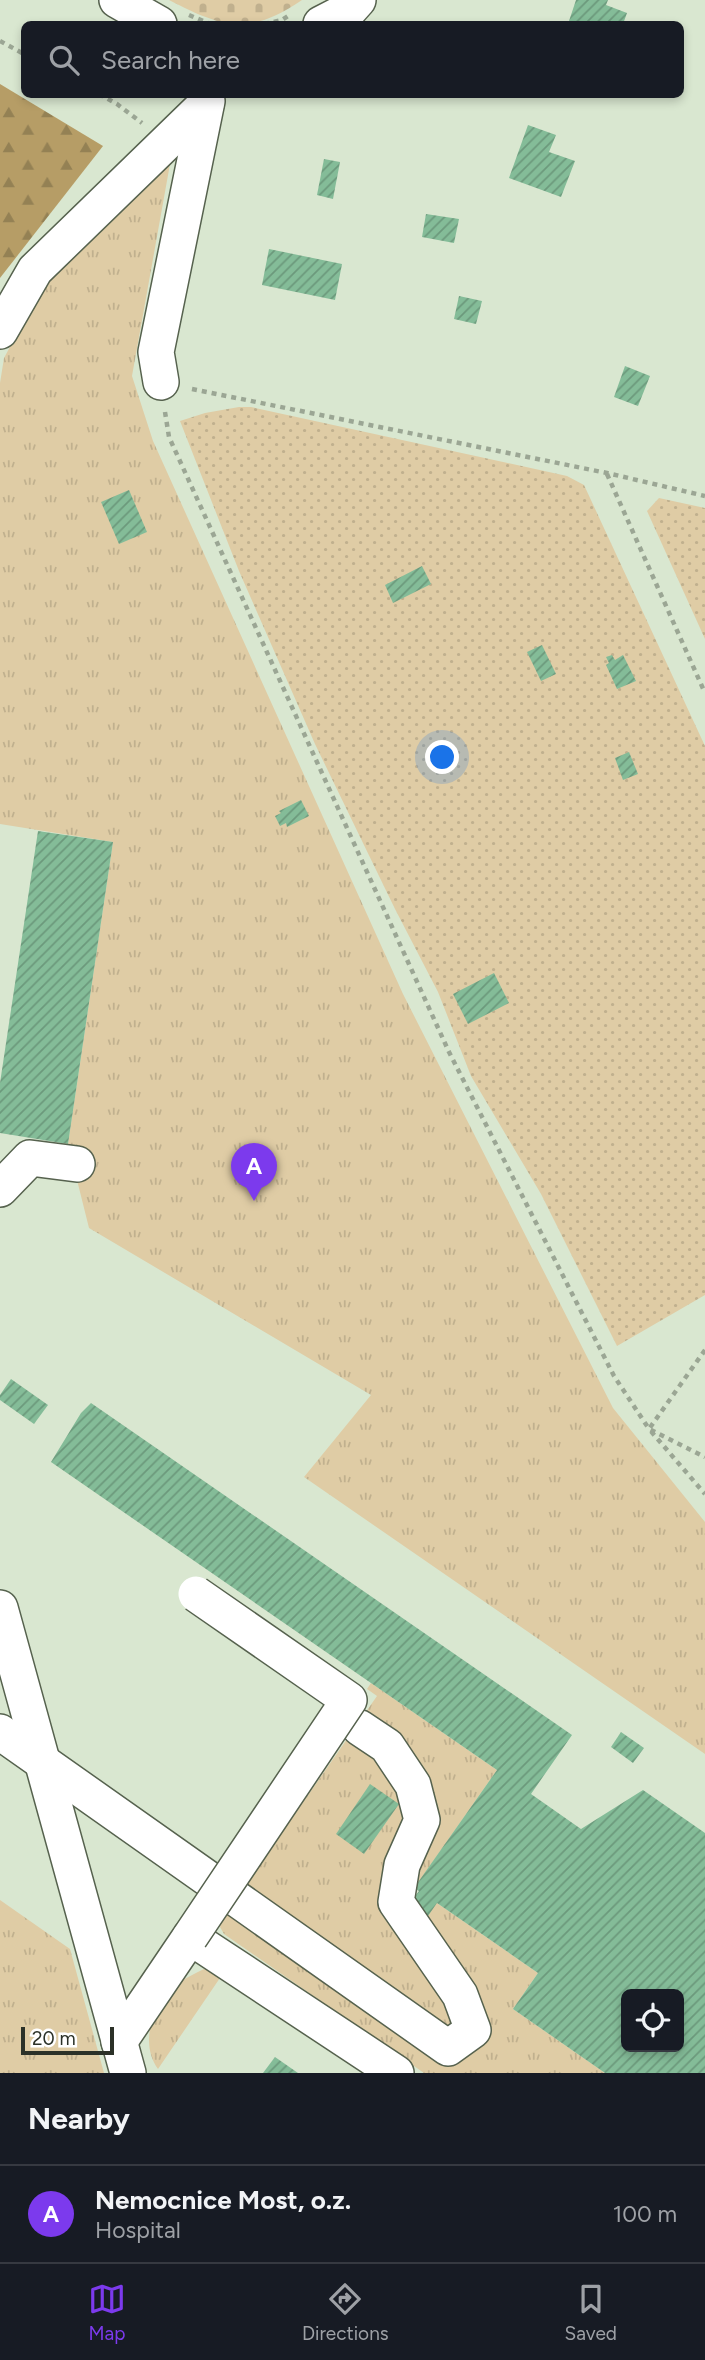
<!DOCTYPE html>
<style>
:root{--surface:#171b24;--page:#20242c;--text:#f1f3f6;--muted:#9ea1a6;--line:#363941;--accent:#7c3aed}
body{margin:0;font-family:Figtree,sans-serif;background:var(--page);color:var(--text)}
.controls{position:absolute;right:21px;bottom:21px;display:grid;overflow:hidden;border-radius:10px;box-shadow:0 4px 10px #0003}
.controls button{width:63px;height:63px;display:grid;place-items:center;padding:0;border:0;border-bottom:2px solid var(--line);background:var(--surface);color:var(--text);font:35px sans-serif}
.scale{position:absolute;left:21px;bottom:18px;width:93px;box-sizing:border-box;padding-left:7px;border:4px solid #2b3128;border-top:0;font-size:19px;line-height:24px;white-space:nowrap;color:#2b3128;-webkit-text-stroke:5px #fff;paint-order:stroke}
.you{position:absolute;left:443px;top:758px;width:24px;height:24px;margin:-18px;border:5px solid #fff;border-radius:50%;background:#1a73e8;box-shadow:0 0 0 10px #1a73e833}
.badge{display:grid;place-items:center;width:46px;height:46px;border-radius:50%;background:var(--accent);color:#fff;font-size:23px;font-weight:700}
.pin{position:absolute;translate:-50% -58px;filter:drop-shadow(0 2px 4px #0008)}
.pin::after{content:'';position:absolute;top:37px;width:24px;height:21px;background:inherit;clip-path:polygon(0 0,100% 0,50% 100%)}
.list{margin:0;padding:0;list-style:none}
h2{display:flex;justify-content:space-between;align-items:center;height:91px;margin:0;padding:0 28px;font-size:30px}
h2 small{font-size:23px;font-weight:400;color:var(--muted)}
.list li{display:grid;grid-template-columns:46px 1fr auto;gap:21px;align-items:center;box-sizing:border-box;height:98px;padding:0 28px;border-top:2px solid var(--line)}
.list b{display:block;font-size:26px;white-space:nowrap}
.list p{margin:0;font-size:23px;white-space:nowrap;color:var(--muted)}
.list em{font-size:23px;font-style:normal;color:var(--muted)}
.icon{flex:none;width:38px;height:38px;fill:none;stroke:currentColor;stroke-width:2;stroke-linecap:round;stroke-linejoin:round}
.map{position:relative;flex:none;width:705px;height:2073px;overflow:hidden}
.search{position:absolute;background:var(--surface);box-shadow:0 4px 10px #0003;left:21px;right:21px;top:21px;height:77px;display:flex;align-items:center;gap:18px;box-sizing:border-box;padding:0 24px;border-radius:10px;color:var(--muted);font-size:26px}
.sheet{height:189px;background:var(--surface)}
nav{display:flex;justify-content:space-around;align-items:center;box-sizing:border-box;height:98px;border-top:2px solid var(--line);background:var(--surface);font-size:19px;color:var(--muted)}
nav a{display:grid;justify-items:center;gap:4px}
nav .on{color:var(--accent)}
.map>svg:first-child{display:block}
</style>
<div class="map">
<svg width="705" height="2073" viewBox="0 0 705 2073">
<defs>
<pattern id="grass-tufts" width="24" height="20" patternUnits="userSpaceOnUse" patternTransform="scale(1.75)"><rect width="24" height="20" fill="#dfcca5"/><path d="M3 7l-1-3M5 7V3M7 7l1-3M15 17l-1-3M17 17v-4M19 17l1-3" fill="none" stroke="#c0b08e"/></pattern>
<pattern id="forest-firs" width="22" height="20" patternUnits="userSpaceOnUse" patternTransform="scale(1.75)"><rect width="22" height="20" fill="#b69d66"/><path d="M5 1l3.5 6h-7zM16 11l3.5 6h-7z" fill="#948154"/></pattern>
<pattern id="cemetery-stones" width="16" height="16" patternUnits="userSpaceOnUse" patternTransform="scale(1.75)"><rect width="16" height="16" fill="#dfcca5"/><path d="M2 7V4a2 2 0 0 1 4 0v3zM10 15v-3a2 2 0 0 1 4 0v3z" fill="#c0b08e"/></pattern>
<pattern id="garden-dots" width="8" height="8" patternUnits="userSpaceOnUse" patternTransform="scale(1.75)"><rect width="8" height="8" fill="#dfcca5"/><path d="M2 2h.1M6 6h.1" fill="none" stroke="#c0b08e" stroke-width="1.8" stroke-linecap="round"/></pattern>
<pattern id="building-hatch" width="6" height="6" patternUnits="userSpaceOnUse" patternTransform="scale(1.75)"><rect width="6" height="6" fill="#84bc98"/><path d="M-1 1l2-2M0 6l6-6M5 7l2-2" fill="none" stroke="#6c997c"/></pattern>
</defs>
<rect width="100%" height="100%" fill="#d9e7d0"/>
<!-- grass -->
<g fill="url(#grass-tufts)">
<path d="M170 164 132 376 153 441 403 994 613 1408 705 1522V1754L304 1477 371 1395 89 1228 68 1144 113 842 0 824V383L4 358 49 274Z"/>
<path d="M371 1683 497 1770 406 1900 437 1903 538 1973 513 2009 605 2073H424L224 1934 220 1927 221 1920 377 1696 367 1689Z"/>
<path d="M0 1900 70 1949 104 2073H0Z"/>
<path d="M204 1969 222 1975 158 2069C138 2041 154 2001 180 1982 187 1977 196 1973 204 1969Z"/>
</g>
<!-- forest -->
<path fill="url(#forest-firs)" d="M0 84 103 146 0 278Z"/>
<!-- cemetery -->
<path fill="url(#cemetery-stones)" d="M169 0H302C249 36 223 28 169 0Z"/>
<!-- garden -->
<g fill="url(#garden-dots)">
<path d="M239 407H251L567 476 584 485 705 746V1295L617 1346 541 1194 471 1076 438 992 395 909 315 744 239 571 180 421 205 413Z"/>
<path d="M659 498 705 508V639L647 511Z"/>
</g>
<!-- building -->
<g fill="url(#building-hatch)" fill-rule="evenodd">
<path d="M576 0H608L606 5 627 13 623 24H568Z"/>
<path d="M528 125 556 135 549 152 575 161 561 197 509 178Z"/>
<path d="M324 159 340 162 333 199 317 195Z"/>
<path d="M426 214 459 219 454 243 422 237Z"/>
<path d="M269 249 342 264 335 300 262 285Z"/>
<path d="M459 296 482 301 476 324 454 319Z"/>
<path d="M625 366 650 376 638 406 614 397Z"/>
<path d="M129 490 147 532 119 544 101 502Z"/>
<path d="M422 566 431 584 393 603 385 585Z"/>
<path d="M542 645 556 674 541 681 527 652Z"/>
<path d="M612 655 615 660 623 655 636 681 617 689 606 665 609 663 606 657Z"/>
<path d="M629 752 638 774 623 780 615 758Z"/>
<path d="M301 800 309 816 287 827 286 823 280 826 275 816 281 813 279 811Z"/>
<path d="M38 831 113 842 68 1144 0 1133V1083Z"/>
<path d="M494 973 509 1003 468 1024 453 994Z"/>
<path d="M11 1379 48 1405 34 1424 0 1400V1395Z"/>
<path d="M91 1403 572 1735 531 1794 581 1829 643 1790 705 1833V2073H605L513 2009 538 1973 437 1903 428 1916 410 1903 419 1891 414 1888 497 1770 51 1462 81 1413ZM626 1994H679V2047H626Z"/>
<path d="M621 1732 644 1748 633 1763 611 1747Z"/>
<path d="M370 1784 399 1804 364 1854 336 1834Z"/>
<path d="M275 2057 298 2073H263Z"/>
</g>
<g fill="none" stroke-linecap="round" stroke-linejoin="round">
<!-- minor casing -->
<g stroke="#56624e" stroke-width="38">
<g id="minor">
<path d="M117 0 159 24"/>
<path d="M321 24 350 9 358 0"/>
<path d="M0 331 35 270 206 104"/>
<path d="M161 382 156 352 207 101"/>
<path d="M0 1189 30 1158 77 1164"/>
<path d="M0 1608 128 2073"/>
<path d="M0 1732 448 2048 473 2030 460 1995 396 1902 402 1865 422 1820 413 1785 387 1746 360 1728"/>
<path d="M119 2042 190 1937 396 2073"/>
</g>
</g>
<!-- path -->
<g stroke="#9ba694" stroke-width="4.5" stroke-dasharray="5 5" stroke-linecap="butt">
<path d="M189 15 210 24"/>
<path d="M264 24 282 20 291 14"/>
<path d="M0 41 24 54"/>
<path d="M99 94 117 104 142 123"/>
<path d="M192 389 607 473 705 496"/>
<path d="M165 412 169 437 449 1052 614 1376 649 1429 705 1457"/>
<path d="M607 474 705 693"/>
<path d="M705 1350 649 1429 705 1494"/>
</g>
<!-- minor -->
<use href="#minor" stroke="#fff" stroke-width="35"/>
<!-- minor-bridge casing -->
<g stroke="#56624e" stroke-width="38" stroke-linecap="butt">
<path id="minor-bridge" d="M190 1937 349 1700 196 1594"/>
</g>
<!-- minor-bridge -->
<use href="#minor-bridge" stroke="#fff" stroke-width="35"/>
</g>
</svg>
<div class="controls">
<button><svg class="icon" aria-label="locate" viewBox="0 0 24 24"><circle cx="12" cy="12" r="6"/><path d="M12 2v4M12 18v4M2 12h4M18 12h4"/></svg></button>
</div>
<div class="scale">20 m</div>
<div class="you"></div>
<div class="pin badge" style="left:254px;top:1201px">A</div>
<div class="search"><svg class="icon" aria-label="search" viewBox="0 0 24 24"><circle cx="10" cy="10" r="6"/><path d="M15 15l6 6"/></svg>Search here</div>
</div>
<section class="sheet">
<h2>Nearby<small></small></h2>
<ul class="list">
<li><span class="badge">A</span><div><b>Nemocnice Most, o.z.</b><p>Hospital</p></div><em>100 m</em></li>
</ul>
</section>
<nav>
<a class="on"><svg class="icon" aria-label="map" viewBox="0 0 24 24"><path d="M3 6l6-2 6 2 6-2v14l-6 2-6-2-6 2zM9 4v14M15 6v14"/></svg>Map</a>
<a><svg class="icon" aria-label="directions" viewBox="0 0 24 24"><path d="M12 3l9 9-9 9-9-9zM9 14v-3h6M13 9l2 2-2 2"/></svg>Directions</a>
<a><svg class="icon" aria-label="saved" viewBox="0 0 24 24"><path d="M7 4h10v16l-5-4-5 4z"/></svg>Saved</a>
</nav>
